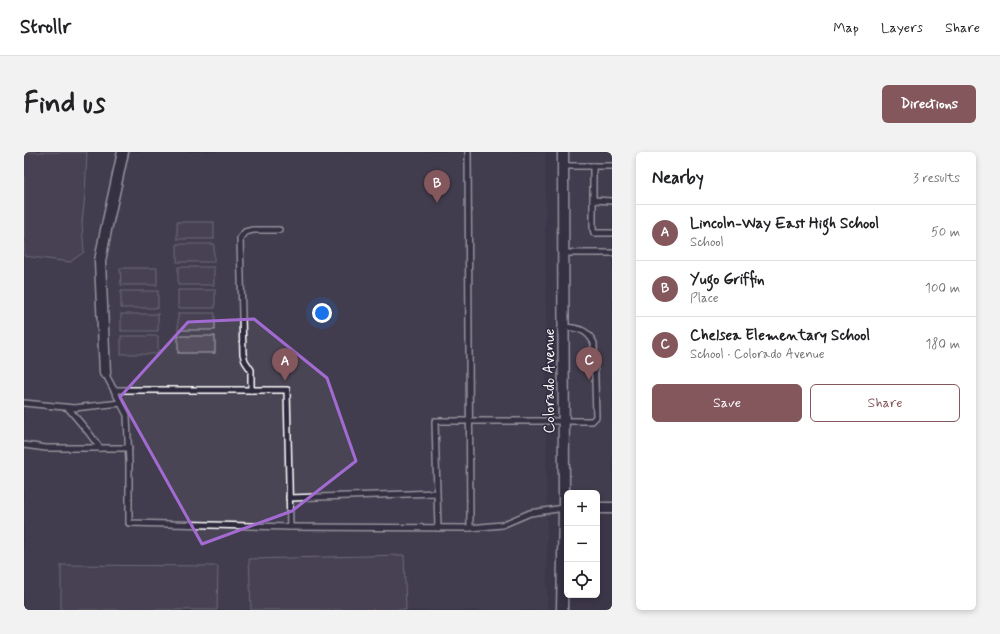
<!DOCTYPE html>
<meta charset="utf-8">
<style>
:root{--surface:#fff;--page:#f2f2f2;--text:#202124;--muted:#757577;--line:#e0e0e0;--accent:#84575d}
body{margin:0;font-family:Mynerve,sans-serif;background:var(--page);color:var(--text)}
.controls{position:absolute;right:12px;bottom:12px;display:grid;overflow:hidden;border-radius:6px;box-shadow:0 2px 6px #0003}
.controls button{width:36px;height:36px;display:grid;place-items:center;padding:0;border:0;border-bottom:1px solid var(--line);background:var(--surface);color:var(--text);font:20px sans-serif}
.you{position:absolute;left:298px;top:161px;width:14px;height:14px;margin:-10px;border:3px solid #fff;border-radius:50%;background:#1a73e8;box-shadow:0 0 0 6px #1a73e833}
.badge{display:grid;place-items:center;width:26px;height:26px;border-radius:50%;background:var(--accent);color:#fff;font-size:13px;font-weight:700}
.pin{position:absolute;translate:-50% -33px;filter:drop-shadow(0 1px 2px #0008)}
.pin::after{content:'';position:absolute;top:21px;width:14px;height:12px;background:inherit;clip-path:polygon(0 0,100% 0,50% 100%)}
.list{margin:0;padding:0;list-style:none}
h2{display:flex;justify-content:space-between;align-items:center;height:52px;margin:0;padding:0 16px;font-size:17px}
h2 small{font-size:13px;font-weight:400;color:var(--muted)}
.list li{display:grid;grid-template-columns:26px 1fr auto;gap:12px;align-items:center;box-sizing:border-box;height:56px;padding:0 16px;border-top:1px solid var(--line)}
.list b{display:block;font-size:15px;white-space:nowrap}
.list p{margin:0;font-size:13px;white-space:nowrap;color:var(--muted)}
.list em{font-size:13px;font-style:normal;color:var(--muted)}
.actions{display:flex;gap:8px;padding:12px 16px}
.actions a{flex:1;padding:9px 0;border:1px solid var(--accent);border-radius:6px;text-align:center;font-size:14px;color:var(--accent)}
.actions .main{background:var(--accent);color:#fff}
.icon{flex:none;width:22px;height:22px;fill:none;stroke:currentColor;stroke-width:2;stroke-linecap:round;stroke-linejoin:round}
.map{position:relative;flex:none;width:588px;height:458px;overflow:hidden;border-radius:6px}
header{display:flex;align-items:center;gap:24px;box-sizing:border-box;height:56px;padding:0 20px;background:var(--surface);border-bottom:1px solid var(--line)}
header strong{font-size:19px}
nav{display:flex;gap:22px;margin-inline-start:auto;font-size:14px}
.intro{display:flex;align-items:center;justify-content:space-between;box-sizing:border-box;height:96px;padding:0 24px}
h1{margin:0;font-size:28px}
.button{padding:10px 18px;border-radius:6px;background:var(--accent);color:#fff;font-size:14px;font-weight:700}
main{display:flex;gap:24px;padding:0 24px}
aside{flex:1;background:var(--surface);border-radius:6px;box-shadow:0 2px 6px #0003}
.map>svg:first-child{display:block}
</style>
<header>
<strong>Strollr</strong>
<nav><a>Map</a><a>Layers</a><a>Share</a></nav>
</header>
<div class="intro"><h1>Find us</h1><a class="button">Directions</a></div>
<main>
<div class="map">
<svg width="588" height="458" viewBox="0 0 588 458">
<rect width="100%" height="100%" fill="#3c3749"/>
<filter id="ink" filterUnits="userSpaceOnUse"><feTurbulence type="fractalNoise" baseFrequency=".025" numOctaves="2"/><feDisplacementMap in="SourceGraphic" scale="8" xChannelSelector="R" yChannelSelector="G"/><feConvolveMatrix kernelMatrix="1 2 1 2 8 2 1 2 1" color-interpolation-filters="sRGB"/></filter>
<g filter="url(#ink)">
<!-- built -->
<g fill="#494455">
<path d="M0 0H521L523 458H0Z"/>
<path d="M543 0H588V353H573V341H543Z"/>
</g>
<!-- green -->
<g fill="#555060" stroke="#aaa8b0">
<path d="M0 0H63L61 43 58 71 60 100 46 110 0 104Z"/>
<rect x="153" y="70" width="37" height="17"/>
<rect x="153" y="92" width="37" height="18"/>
<rect x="154" y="115" width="36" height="18"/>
<path d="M96 116H133V133H97Z"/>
<rect x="154" y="138" width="37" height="18"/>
<rect x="97" y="139" width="37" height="17"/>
<rect x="154" y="161" width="37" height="17"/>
<rect x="97" y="162" width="37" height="17"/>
<rect x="97" y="184" width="37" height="18"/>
<rect x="154" y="184" width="37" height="17"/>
<path d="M380 403 382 458H227L225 407Z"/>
<path d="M37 413 194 414 193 458H37Z"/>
</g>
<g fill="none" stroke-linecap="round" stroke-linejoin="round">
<!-- service casing -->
<g stroke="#fff" stroke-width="8">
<g id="service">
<path d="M539 14H588"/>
<path d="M569 14V77L570 81H588"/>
<path d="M569 48 588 49"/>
<path d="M539 101H588"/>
<path d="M81 221 103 263 105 310V371L266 375 446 376 444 0"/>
<path d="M90 238H263L266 375"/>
<path d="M227 238V218L221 209 219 202 216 86 221 80 229 78H255"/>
<path d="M0 251 50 256 97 251"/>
<path d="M44 256 65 281 76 296"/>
<path d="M0 293 22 296H105"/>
<path d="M413 341 411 269H568L572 265 570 191C563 177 554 176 539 175"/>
<path d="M265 346 413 341 414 376"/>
<path d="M446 376 478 373 506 361 540 356"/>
</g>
</g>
<!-- minor casing -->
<g stroke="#fff" stroke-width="13">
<g id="minor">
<path d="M81 221 76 109 82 78 99 0"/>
<path d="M573 356H588"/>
<path d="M538 458 540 356 539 0"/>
</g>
</g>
<!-- service -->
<use href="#service" stroke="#2f2a3d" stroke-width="5"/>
<!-- minor -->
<use href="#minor" stroke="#2f2a3d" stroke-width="10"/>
</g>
</g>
<!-- marked area -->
<path d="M0 0H588V458H0ZM230 167 303 226 332 309 268 359 178 392 96 245 164 170Z" fill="#3c3749" fill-opacity=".55" fill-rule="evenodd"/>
<path fill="none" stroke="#a36bd2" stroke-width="3" stroke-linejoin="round" d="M230 167 303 226 332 309 268 359 178 392 96 245 164 170Z"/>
<g text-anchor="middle" stroke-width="3" stroke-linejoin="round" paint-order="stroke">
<!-- street labels -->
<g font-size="15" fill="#fff" stroke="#2f2a3d">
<text transform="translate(525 229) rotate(-90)" y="5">Colorado Avenue</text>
</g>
</g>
</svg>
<div class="controls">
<button>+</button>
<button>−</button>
<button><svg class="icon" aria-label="locate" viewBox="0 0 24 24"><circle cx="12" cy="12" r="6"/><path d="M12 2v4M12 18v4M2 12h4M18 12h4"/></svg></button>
</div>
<div class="you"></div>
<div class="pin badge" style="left:261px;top:229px">A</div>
<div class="pin badge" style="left:413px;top:51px">B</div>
<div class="pin badge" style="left:565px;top:228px">C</div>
</div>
<aside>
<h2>Nearby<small>3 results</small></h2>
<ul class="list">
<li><span class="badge">A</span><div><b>Lincoln-Way East High School</b><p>School</p></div><em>50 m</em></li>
<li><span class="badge">B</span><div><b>Yugo Griffin</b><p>Place</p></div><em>100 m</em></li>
<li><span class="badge">C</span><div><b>Chelsea Elementary School</b><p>School · Colorado Avenue</p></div><em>180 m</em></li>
</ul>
<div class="actions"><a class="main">Save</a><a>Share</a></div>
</aside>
</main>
